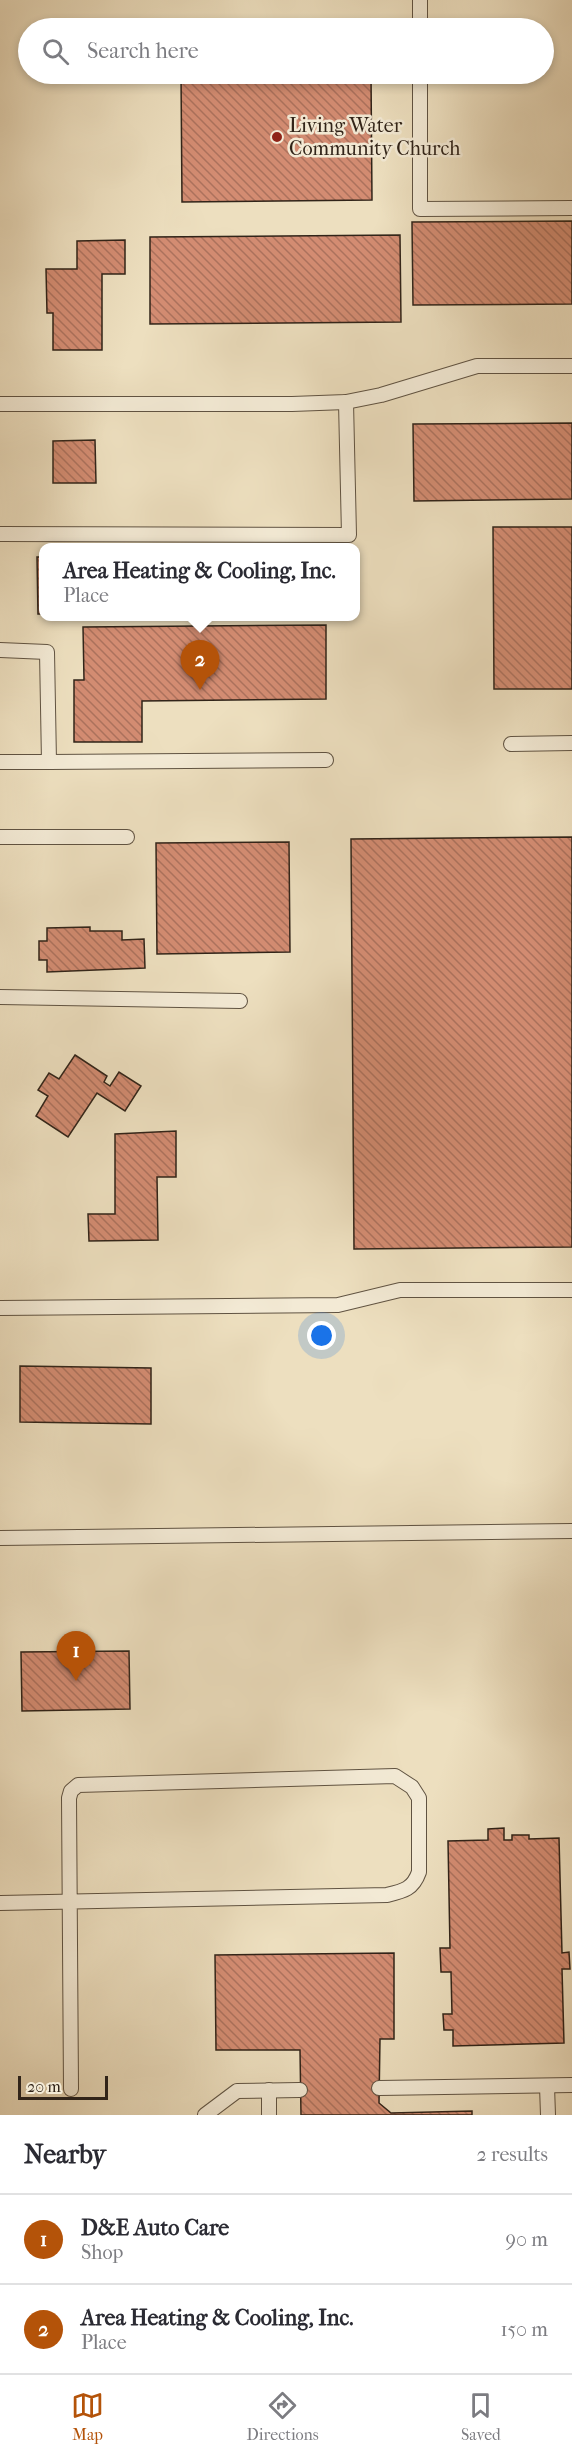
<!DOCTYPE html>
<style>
:root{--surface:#fff;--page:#f7f7f7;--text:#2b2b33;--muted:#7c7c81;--line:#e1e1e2;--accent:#b45309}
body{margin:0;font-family:"IM FELL French Canon",serif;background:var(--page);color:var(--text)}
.scale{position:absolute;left:18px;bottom:15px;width:90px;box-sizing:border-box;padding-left:6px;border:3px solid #312419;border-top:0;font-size:16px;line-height:21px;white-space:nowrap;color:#312419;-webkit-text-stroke:4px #f3ead5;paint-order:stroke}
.you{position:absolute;left:322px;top:1336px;width:21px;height:21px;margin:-15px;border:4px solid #fff;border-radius:50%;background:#1a73e8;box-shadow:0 0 0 9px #1a73e833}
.badge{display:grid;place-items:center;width:39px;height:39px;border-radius:50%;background:var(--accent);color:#fff;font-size:20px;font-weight:700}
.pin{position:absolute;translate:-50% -50px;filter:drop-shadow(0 2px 3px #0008)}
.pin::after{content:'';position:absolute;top:32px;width:21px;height:18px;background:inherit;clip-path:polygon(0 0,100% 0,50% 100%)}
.popup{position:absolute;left:39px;top:543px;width:321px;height:78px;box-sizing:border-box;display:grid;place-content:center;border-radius:12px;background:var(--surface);filter:drop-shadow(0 2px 4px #0005);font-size:20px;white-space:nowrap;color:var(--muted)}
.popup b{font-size:22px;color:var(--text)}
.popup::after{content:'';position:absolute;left:50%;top:100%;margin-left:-12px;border:12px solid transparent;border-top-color:var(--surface)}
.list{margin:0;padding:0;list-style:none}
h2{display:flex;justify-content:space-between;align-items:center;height:78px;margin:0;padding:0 24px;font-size:26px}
h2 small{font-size:20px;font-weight:400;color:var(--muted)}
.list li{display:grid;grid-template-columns:39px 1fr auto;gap:18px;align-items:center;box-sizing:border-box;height:90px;padding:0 24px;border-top:2px solid var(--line)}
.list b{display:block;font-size:22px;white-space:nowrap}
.list p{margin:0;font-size:20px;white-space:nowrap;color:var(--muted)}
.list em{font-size:20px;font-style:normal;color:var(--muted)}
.icon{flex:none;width:33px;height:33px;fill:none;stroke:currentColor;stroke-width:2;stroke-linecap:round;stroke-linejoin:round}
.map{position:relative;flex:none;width:572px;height:2115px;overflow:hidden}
.search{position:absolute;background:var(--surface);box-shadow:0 3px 9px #0003;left:18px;right:18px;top:18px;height:66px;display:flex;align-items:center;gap:15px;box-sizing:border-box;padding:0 21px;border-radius:33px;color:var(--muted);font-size:22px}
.sheet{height:258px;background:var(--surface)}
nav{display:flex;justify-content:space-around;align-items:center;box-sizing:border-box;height:84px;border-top:2px solid var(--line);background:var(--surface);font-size:16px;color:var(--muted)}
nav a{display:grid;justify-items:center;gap:3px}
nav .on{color:var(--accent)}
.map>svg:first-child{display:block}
</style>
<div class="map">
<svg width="572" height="2115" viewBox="0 0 572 2115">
<defs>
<pattern id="building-back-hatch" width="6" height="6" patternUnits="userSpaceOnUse" patternTransform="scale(1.5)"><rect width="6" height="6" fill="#d38c72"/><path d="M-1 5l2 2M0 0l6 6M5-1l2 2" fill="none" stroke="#ac725d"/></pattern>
</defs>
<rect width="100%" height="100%" fill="#eddfbf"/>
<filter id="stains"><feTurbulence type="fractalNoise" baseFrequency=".00333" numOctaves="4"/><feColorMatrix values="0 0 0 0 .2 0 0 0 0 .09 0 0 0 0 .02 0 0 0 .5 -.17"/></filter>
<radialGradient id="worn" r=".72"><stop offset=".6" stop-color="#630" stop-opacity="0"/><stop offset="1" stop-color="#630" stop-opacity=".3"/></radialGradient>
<!-- building -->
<g fill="url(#building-back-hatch)" stroke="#312419" stroke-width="1.5">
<path d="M181 74H371L372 200 182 202Z"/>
<path d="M572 221V304L413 305 412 222Z"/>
<path d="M400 235 401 322 150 324V237Z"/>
<path d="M125 240V274H102V350H53V313H47L46 269H77V241Z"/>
<path d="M572 423V499L414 501 413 424Z"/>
<path d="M95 440 96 483H53V441Z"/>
<path d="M493 527H572V689H494Z"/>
<path d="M37 557H44V614H38Z"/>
<path d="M326 625V699L142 701V742H74V680H84L83 627Z"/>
<path d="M572 837V1247L354 1249 351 839Z"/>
<path d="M289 842 290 952 157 954 156 843Z"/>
<path d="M90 927V931H122V940L144 939 145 968 47 972V960H39V941H47V928Z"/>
<path d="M75 1055 107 1076 104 1082 110 1086 119 1072 141 1086 125 1111 97 1093 68 1137 36 1116 48 1096 38 1090 49 1073 59 1079Z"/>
<path d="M176 1131V1177H157L158 1240 89 1241 88 1214H115V1134Z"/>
<path d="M20 1366 151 1368V1424L20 1422Z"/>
<path d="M129 1651 130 1709 22 1711 21 1652Z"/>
<path d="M504 1828V1840H512V1835H529V1839L559 1838 562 1953 569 1952 570 1969H562L564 2043 453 2046V2030H444L443 2014H452L451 1972H441L440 1948H450L448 1841 488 1840V1829Z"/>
<path d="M394 1953V2039H380L379 2103 391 2113 472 2111V2115H301L300 2050H216L215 1955Z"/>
</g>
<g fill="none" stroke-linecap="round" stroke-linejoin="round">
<!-- lane casing -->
<g stroke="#605342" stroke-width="16">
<g id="lane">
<path d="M420 0V28"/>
<path d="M420 74V209L572 208"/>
<path d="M0 404H292L346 402 381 395 477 366H572"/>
<path d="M0 534 349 535 346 402"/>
<path d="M0 650 47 652 49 762H0"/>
<path d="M511 744 572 743"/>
<path d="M49 762 326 760"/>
<path d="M0 837H127"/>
<path d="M0 997 240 1001"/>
<path d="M0 1308 338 1305 400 1290H572"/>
<path d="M0 1538 572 1531"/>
<path d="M0 1903 387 1895C404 1891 413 1889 419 1872V1798L412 1787 395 1776 78 1785 71 1791 69 1798 71 2089"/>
<path d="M547 2086 548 2115"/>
<path d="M379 2088 572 2085"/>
<path d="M269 2090V2115"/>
<path d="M205 2115 237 2091 300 2090"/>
</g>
</g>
<!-- lane -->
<use href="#lane" stroke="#f3ead5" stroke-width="14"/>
</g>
<!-- markers -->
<circle fill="#8f2418" stroke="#f3ead5" stroke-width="2" cx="277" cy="137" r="6"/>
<g text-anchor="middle" stroke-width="5" stroke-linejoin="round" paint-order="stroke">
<!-- poi labels -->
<g font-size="20" fill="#312419" stroke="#f3ead5" text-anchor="start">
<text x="289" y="132">Living Water<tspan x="289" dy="23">Community Church</tspan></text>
</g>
</g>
<rect width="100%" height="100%" filter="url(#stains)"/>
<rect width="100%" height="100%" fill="url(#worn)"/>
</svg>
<div class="scale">20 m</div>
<div class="you"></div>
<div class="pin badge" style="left:76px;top:1681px">1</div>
<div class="pin badge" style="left:200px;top:690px">2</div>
<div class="popup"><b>Area Heating &amp; Cooling, Inc.</b>Place</div>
<div class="search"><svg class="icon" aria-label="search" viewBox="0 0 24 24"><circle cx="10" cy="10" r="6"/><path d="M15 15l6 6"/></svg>Search here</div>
</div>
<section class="sheet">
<h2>Nearby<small>2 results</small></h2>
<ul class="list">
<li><span class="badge">1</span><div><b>D&amp;E Auto Care</b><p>Shop</p></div><em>90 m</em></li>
<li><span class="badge">2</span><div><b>Area Heating &amp; Cooling, Inc.</b><p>Place</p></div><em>150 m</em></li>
</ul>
</section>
<nav>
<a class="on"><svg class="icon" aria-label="map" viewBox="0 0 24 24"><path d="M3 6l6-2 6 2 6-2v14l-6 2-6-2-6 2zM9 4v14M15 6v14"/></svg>Map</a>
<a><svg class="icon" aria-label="directions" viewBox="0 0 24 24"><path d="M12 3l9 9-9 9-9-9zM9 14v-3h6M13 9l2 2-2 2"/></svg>Directions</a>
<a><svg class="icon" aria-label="saved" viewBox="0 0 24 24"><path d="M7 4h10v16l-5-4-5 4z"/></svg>Saved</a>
</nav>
